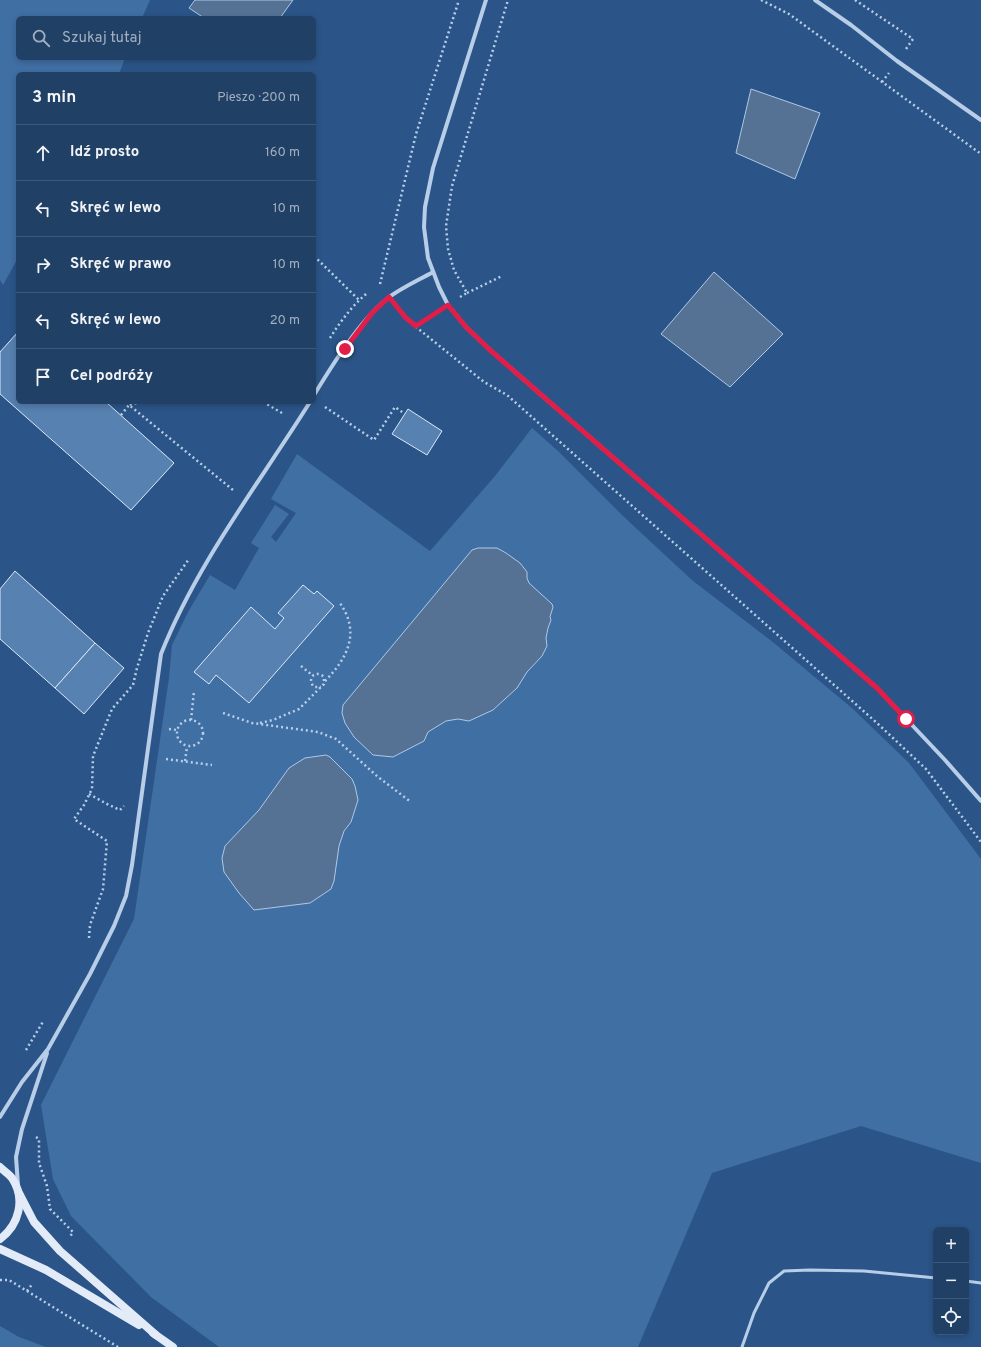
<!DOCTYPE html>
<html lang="pl">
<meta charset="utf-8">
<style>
:root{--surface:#204066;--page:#2d4b6f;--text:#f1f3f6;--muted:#a2afbf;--line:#3d597a}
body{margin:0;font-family:Overpass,sans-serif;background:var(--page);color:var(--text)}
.controls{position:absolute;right:12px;bottom:12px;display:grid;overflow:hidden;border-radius:6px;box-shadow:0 2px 6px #0003}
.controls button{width:36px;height:36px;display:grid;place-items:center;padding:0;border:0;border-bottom:1px solid var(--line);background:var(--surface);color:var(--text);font:20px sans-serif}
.stop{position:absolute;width:12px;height:12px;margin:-9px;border:3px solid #e11d48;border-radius:50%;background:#fff}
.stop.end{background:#e11d48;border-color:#fff;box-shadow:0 1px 4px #0008}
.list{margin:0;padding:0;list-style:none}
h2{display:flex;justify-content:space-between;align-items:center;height:52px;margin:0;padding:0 16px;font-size:17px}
h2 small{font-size:13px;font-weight:400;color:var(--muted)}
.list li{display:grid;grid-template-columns:26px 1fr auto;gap:12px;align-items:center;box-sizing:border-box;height:56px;padding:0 16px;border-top:1px solid var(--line)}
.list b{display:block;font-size:15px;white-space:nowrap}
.list em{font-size:13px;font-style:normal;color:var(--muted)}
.icon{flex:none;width:22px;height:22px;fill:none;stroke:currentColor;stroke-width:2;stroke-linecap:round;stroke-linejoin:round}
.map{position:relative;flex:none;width:981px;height:1347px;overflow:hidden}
.search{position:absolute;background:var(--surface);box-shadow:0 2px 6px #0003;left:16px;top:16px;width:300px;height:44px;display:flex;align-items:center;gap:10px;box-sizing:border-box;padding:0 14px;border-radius:6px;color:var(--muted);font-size:15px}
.panel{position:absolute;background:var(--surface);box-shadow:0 2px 6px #0003;left:16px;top:72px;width:300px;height:332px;border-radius:6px}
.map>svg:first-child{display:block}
</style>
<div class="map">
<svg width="981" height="1347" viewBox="0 0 981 1347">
<rect width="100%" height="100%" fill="#2b5588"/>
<!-- green -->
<g fill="#406fa4">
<path d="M0 0H150L142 18H18V58H125L119 74H18V258L3 285 0 280Z"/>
<path d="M532 428 558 451 624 517 693 581 774 643 853 709 909 763 981 859V1163L861 1126 712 1173 638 1347H219L151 1297 71 1216 53 1179 41 1105 134 919 169 678 172 645 188 612 210 575 235 590 259 548 251 543 275 505 289 514 271 537 276 542 296 513 271 499 297 454 430 551 495 476Z"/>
<path d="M0 1326 19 1337 46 1347H0Z"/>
</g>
<!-- water -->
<g fill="#557295" stroke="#adc9e8">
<path d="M195 0H293L280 18H204L189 8Z"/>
<path d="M751 89 820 113 795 179 736 153Z"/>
<path d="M714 272 783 334 730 387 661 334Z"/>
<path d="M478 548H497L506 553 520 563 527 572V578L529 583 552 604 553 607 550 617 551 620 548 628 546 638 547 646 542 656 527 672 517 688 493 710 469 721 458 719 446 721 428 732 424 741 393 757 373 755 354 737 345 723 342 713 343 705 472 550Z"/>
<path d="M326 755 330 757 352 779 355 786 358 800 351 822 344 831 339 846 334 881 331 889 310 903 254 910 239 893 224 872 222 858 225 846 259 810 289 768 305 758Z"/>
</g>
<!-- building -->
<g fill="#5781b1" stroke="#dce8f7">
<path d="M18 332V402H106L174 463 131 510 0 394V352Z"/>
<path d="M408 409 442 431 427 455 392 434Z"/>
<path d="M15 571 95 643 55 688 0 639V589Z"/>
<path d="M303 585 314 594 317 591 334 606 249 703 216 675 209 684 194 672 251 607 275 629 284 618 278 613Z"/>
<path d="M95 643 124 668 84 714 55 688Z"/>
</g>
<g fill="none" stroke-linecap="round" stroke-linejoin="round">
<!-- path -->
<g stroke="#b8cee8" stroke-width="2.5" stroke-dasharray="2 3" stroke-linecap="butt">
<path d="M761 0 789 14 981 154"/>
<path d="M855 0 913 39 906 49"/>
<path d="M882 82 889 73"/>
<path d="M314 256 359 300"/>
<path d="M380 284 416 134 459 0"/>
<path d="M467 293 502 276"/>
<path d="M460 297 467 293 454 270 448 249 446 226 452 186 508 0"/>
<path d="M398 309 405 318 484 382 507 395 877 723 926 769 981 842"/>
<path d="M416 326 436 313"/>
<path d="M330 338C340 322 352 306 366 294"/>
<path d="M126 402 129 405 140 402"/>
<path d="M263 402 282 413"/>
<path d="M325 407 374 440 395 407 405 414"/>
<path d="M121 415 129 405 233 490"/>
<path d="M301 666 312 675"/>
<path d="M325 681C348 658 361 631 339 602"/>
<path d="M223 713 252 723 318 732 336 739 378 777 411 802"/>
<circle cx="190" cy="733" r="13"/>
<path d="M191 720 194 691"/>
<path d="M260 723 273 720 299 709 324 684V677C316 669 306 678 314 687H321"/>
<path d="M169 729 177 730"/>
<path d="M166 759 212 765"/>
<path d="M185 761 187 747"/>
<path d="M89 794 107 804 120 810 124 806"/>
<path d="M89 938 90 925 103 889 107 841 74 819 84 805 92 789 93 756 112 709 133 685 137 668 148 633 163 596 189 559"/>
<path d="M26 1050 44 1020"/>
<path d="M36 1137 39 1139V1163L47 1186 50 1209 73 1232 70 1237"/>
<path d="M0 1280H9L118 1347"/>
<path d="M27 1291 33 1283"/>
</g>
<!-- service -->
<g stroke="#b8cee8" stroke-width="3">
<path d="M966 1281 981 1283"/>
<path d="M742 1347 754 1313 769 1283 784 1271 810 1270 864 1271 936 1278"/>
</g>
<!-- minor -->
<g stroke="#b8cee8" stroke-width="4">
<path d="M486 0 433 168 425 207 424 227 428 258 439 287 448 305 466 327 490 350 877 688 945 760 981 801"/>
<path d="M815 0 851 25 897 61 981 120"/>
<path d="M314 395C333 364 360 320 388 298 401 288 419 280 433 272"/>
<path d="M0 1117 22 1082 48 1049 90 974 114 926 126 896 132 865 161 654C197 563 258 485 310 402"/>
<path d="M18 1185 16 1157 22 1129 47 1053"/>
</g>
<!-- secondary -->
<g stroke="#e2ebf7" stroke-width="8">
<path d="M0 1167C4 1171 9 1174 12 1178 26 1199 19 1225 0 1239"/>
<path d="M18 1191 34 1222 60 1251 156 1335"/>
<path d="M0 1249 46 1270 139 1325"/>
<path d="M153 1333 173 1347"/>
</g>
</g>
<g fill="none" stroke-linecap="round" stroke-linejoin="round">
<!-- route -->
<path stroke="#e11d48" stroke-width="5" d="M345 349 372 313 389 297 406 318 416 326 448 305 466 327 490 350 877 688 906 719"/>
</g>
</svg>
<div class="controls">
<button>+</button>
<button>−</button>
<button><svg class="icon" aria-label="locate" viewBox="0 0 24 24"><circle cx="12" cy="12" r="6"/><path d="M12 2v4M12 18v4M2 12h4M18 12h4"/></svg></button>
</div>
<div class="stop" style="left:906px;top:719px"></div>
<div class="stop end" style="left:345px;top:349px"></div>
<div class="search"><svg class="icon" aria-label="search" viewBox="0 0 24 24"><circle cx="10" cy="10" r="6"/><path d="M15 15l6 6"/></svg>Szukaj tutaj</div>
<section class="panel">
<h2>3 min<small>Pieszo · 200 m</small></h2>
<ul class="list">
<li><svg class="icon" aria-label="ahead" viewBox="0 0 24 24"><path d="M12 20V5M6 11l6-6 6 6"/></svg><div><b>Idź prosto</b></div><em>160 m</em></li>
<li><svg class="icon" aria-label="left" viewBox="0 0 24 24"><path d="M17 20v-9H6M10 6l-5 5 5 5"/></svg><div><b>Skręć w lewo</b></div><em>10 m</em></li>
<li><svg class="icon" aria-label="right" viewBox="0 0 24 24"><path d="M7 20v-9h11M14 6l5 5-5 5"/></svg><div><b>Skręć w prawo</b></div><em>10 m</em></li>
<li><svg class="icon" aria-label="left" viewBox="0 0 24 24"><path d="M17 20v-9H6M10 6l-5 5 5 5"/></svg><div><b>Skręć w lewo</b></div><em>20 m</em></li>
<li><svg class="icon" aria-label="arrive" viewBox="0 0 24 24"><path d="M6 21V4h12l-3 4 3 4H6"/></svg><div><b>Cel podróży</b></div></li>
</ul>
</section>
</div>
